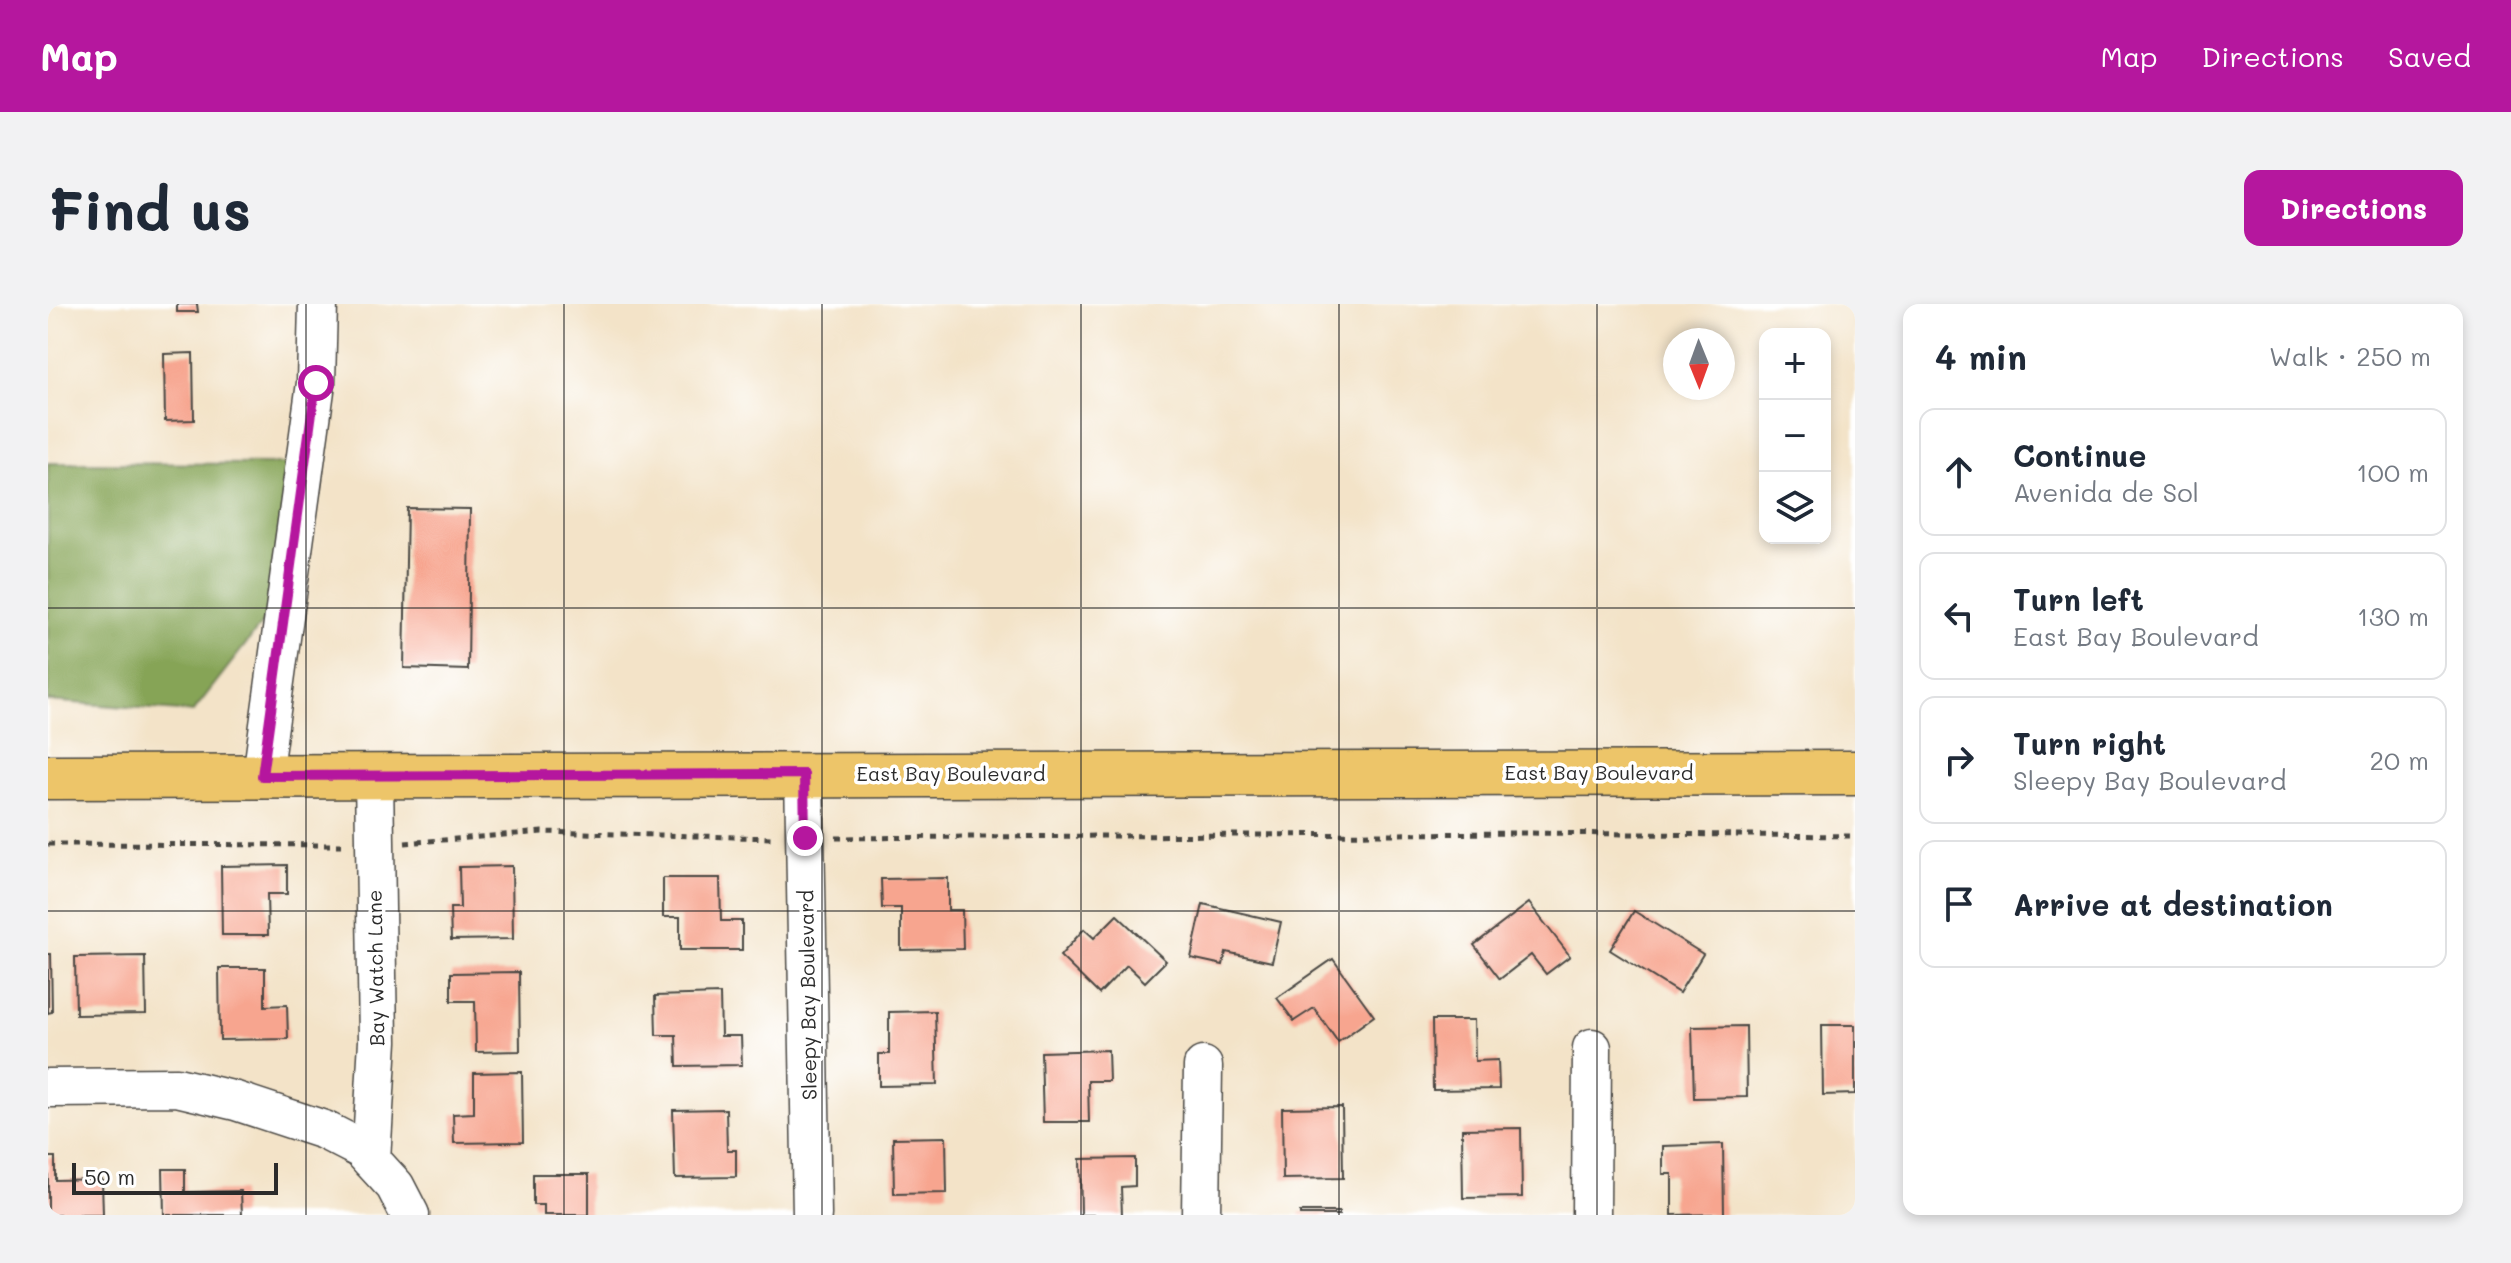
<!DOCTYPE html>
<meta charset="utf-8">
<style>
:root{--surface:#fff;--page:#f2f2f3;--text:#1f2937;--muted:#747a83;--line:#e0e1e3;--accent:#b5179e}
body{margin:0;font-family:Mali,sans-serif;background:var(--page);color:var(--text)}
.controls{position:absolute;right:24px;top:24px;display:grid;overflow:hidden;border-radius:16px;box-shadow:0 4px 12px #0003}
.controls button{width:72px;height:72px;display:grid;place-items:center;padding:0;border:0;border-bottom:2px solid var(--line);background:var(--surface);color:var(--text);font:40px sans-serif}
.compass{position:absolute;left:1615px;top:24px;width:72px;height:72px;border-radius:50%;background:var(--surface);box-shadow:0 4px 12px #0003;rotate:179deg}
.scale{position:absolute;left:24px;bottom:20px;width:206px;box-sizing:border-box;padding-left:8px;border:4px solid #2b2b2b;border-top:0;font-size:22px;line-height:28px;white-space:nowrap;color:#2b2b2b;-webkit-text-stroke:6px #fff;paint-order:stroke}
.stop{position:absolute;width:24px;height:24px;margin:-18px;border:6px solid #b5179e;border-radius:50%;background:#fff}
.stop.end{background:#b5179e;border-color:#fff;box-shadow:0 2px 8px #0008}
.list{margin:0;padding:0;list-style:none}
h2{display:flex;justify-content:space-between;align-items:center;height:104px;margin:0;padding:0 32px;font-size:34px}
h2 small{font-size:26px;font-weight:400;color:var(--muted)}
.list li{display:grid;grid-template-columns:52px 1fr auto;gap:24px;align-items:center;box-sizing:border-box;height:128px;margin:0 16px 16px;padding:0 16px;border:2px solid var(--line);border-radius:16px}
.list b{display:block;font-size:30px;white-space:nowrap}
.list p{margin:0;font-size:26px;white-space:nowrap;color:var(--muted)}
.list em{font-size:26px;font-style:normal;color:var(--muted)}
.icon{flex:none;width:44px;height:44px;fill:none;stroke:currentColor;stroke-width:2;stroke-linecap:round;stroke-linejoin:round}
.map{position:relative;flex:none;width:1807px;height:911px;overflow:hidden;border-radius:16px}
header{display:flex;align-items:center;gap:48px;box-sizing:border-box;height:112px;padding:0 40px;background:var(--accent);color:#fff}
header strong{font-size:38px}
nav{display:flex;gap:44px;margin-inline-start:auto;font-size:28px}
.intro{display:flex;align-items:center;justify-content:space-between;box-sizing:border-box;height:192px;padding:0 48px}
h1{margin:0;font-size:56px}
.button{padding:20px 36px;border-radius:16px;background:var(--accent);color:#fff;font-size:28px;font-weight:700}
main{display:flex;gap:48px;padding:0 48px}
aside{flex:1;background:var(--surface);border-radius:16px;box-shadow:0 4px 12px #0003}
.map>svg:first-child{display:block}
</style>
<header>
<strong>Map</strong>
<nav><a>Map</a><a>Directions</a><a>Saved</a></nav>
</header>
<div class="intro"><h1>Find us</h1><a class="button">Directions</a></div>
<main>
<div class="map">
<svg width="1807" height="911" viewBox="0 0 1807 911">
<rect width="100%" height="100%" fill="#fff"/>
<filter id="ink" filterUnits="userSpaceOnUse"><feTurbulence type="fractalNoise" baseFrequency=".0125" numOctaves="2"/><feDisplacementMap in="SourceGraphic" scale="16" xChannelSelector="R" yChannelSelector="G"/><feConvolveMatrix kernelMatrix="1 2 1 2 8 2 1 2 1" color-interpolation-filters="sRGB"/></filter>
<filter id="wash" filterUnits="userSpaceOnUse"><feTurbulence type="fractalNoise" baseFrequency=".006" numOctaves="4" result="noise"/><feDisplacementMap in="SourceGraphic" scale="32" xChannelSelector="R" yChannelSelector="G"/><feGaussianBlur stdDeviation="1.8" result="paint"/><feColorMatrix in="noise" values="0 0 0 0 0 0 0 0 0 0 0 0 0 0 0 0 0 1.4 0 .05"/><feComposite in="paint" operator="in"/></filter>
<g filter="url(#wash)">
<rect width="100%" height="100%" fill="#f3e3c8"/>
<!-- forest -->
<path fill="#86a457" stroke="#586841" stroke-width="2" d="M0 159 243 160 222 309 145 408 0 397Z"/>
<g id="blocks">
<!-- building -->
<g fill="#f7a58f">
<path d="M129 0H149L150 8H129Z"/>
<path d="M145 49 146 116 117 117 116 50Z"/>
<path d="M359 204 422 205 420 366 356 364Z"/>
<path d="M239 561V590H219L220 631H174L173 562Z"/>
<path d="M464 562 465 635 403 636 402 604H412L411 563Z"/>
<path d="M615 574H672L673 617H694V646H632V613H615Z"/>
<path d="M900 574V606H914L915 645 853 646V604H834L833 575Z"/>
<path d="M1481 599 1522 652 1498 670 1483 651 1452 675 1426 641Z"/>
<path d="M1155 600 1233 618 1224 658 1178 648 1175 661 1143 654Z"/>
<path d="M1586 607 1655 650 1631 689 1562 646Z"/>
<path d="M1069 611 1118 657 1097 678 1079 661 1051 690 1012 652 1036 625 1046 634Z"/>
<path d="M0 650H3L4 708 0 709Z"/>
<path d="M97 652 98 710 28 711 27 653Z"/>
<path d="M1285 655 1326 712 1290 738 1266 704 1246 717 1229 694Z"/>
<path d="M171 664H217V702L239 701 240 735 172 736Z"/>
<path d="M471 668 472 747 428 748 427 697H403V669Z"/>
<path d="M672 690 673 732H693L694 761 629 762 628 731H608L607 692Z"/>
<path d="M887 707 889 781 831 782V750H841V708Z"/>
<path d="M1384 716H1426L1427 757 1450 756 1451 785 1385 786Z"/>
<path d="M1774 721H1807V790L1775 791Z"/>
<path d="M1698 722 1699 793 1646 794 1644 723Z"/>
<path d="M1060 746 1061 777H1040L1041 818H995L993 748Z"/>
<path d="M474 768 475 838 406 839 405 810 426 809V769Z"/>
<path d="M1294 803 1295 874 1235 875 1234 804Z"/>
<path d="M678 805 679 846H688V873L627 874 625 806Z"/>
<path d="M1473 824 1474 893 1415 894 1414 825Z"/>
<path d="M898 833 899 889 846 890 845 834Z"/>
<path d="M1675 840 1676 910 1624 911V870H1615V842Z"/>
<path d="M0 853H7V876L54 875 55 911H0Z"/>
<path d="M1087 854V882L1073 883 1074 911H1033L1032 855Z"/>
<path d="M115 865H137V888L193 887 194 911H116Z"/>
<path d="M485 870H541V911H496V901H485Z"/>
<rect x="1252" y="908" width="39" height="3"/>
</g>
</g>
</g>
<g filter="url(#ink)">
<use href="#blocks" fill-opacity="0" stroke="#494743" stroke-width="2"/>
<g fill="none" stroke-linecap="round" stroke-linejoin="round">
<!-- minor casing -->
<g stroke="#494743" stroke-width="41">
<g id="minor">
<path d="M756 470 764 911"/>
<path d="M214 472 268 79 270 0"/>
<path d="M0 784 129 783 188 797 276 826 313 845 347 882 362 911"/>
<path d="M323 856 330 737 326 472"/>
<path d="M1153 911 1155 762"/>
<path d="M1543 911 1544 744"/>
</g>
</g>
<!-- major casing -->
<g stroke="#494743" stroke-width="47">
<path id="major" d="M0 473 1807 469"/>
</g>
<!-- path -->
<g stroke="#494743" stroke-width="5" stroke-dasharray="6 6" stroke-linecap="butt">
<path d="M788 534 1475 529 1807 532"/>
<path d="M357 539 494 528 726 534"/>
<path d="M0 540 295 541"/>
</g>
<!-- minor -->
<use href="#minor" stroke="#fff" stroke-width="38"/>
<!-- major -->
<use href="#major" stroke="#edc569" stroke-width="44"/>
</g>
</g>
<g fill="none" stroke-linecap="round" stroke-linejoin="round" filter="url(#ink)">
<!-- route -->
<path stroke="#b5179e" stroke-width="10" d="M268 79 214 472 756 470 757 534"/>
</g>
<!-- grid -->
<path fill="none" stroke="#2b2b2b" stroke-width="2" stroke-opacity="0.55" d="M258 0V911M516 0V911M774 0V911M1033 0V911M1291 0V911M1549 0V911M0 304H1807M0 607H1807"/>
<g text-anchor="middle" stroke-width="7" stroke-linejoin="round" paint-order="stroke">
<!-- street labels -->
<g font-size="20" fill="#2b2b2b" stroke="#fff">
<text x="1551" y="476">East Bay Boulevard</text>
<text x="903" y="477">East Bay Boulevard</text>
<text transform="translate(328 664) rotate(-91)" y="7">Bay Watch Lane</text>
<text transform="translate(760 691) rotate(-91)" y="7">Sleepy Bay Boulevard</text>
</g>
</g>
</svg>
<div class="controls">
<button>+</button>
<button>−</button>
<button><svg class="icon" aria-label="layers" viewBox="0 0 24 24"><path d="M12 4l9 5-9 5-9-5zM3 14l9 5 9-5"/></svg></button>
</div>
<svg class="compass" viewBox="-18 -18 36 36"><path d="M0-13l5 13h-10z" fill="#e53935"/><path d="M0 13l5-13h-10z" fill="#747a83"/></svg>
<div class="scale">50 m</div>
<div class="stop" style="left:268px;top:79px"></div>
<div class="stop end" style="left:757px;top:534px"></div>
</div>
<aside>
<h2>4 min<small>Walk · 250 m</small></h2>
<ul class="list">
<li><svg class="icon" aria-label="ahead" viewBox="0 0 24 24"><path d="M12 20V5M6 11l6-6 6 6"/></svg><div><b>Continue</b><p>Avenida de Sol</p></div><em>100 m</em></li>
<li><svg class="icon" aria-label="left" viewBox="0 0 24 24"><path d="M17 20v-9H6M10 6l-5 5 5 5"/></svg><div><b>Turn left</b><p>East Bay Boulevard</p></div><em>130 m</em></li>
<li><svg class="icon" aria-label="right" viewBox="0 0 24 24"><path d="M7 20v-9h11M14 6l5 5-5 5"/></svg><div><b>Turn right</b><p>Sleepy Bay Boulevard</p></div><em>20 m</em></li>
<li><svg class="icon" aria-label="arrive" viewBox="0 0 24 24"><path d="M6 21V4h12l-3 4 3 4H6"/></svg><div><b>Arrive at destination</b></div></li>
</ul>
</aside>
</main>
